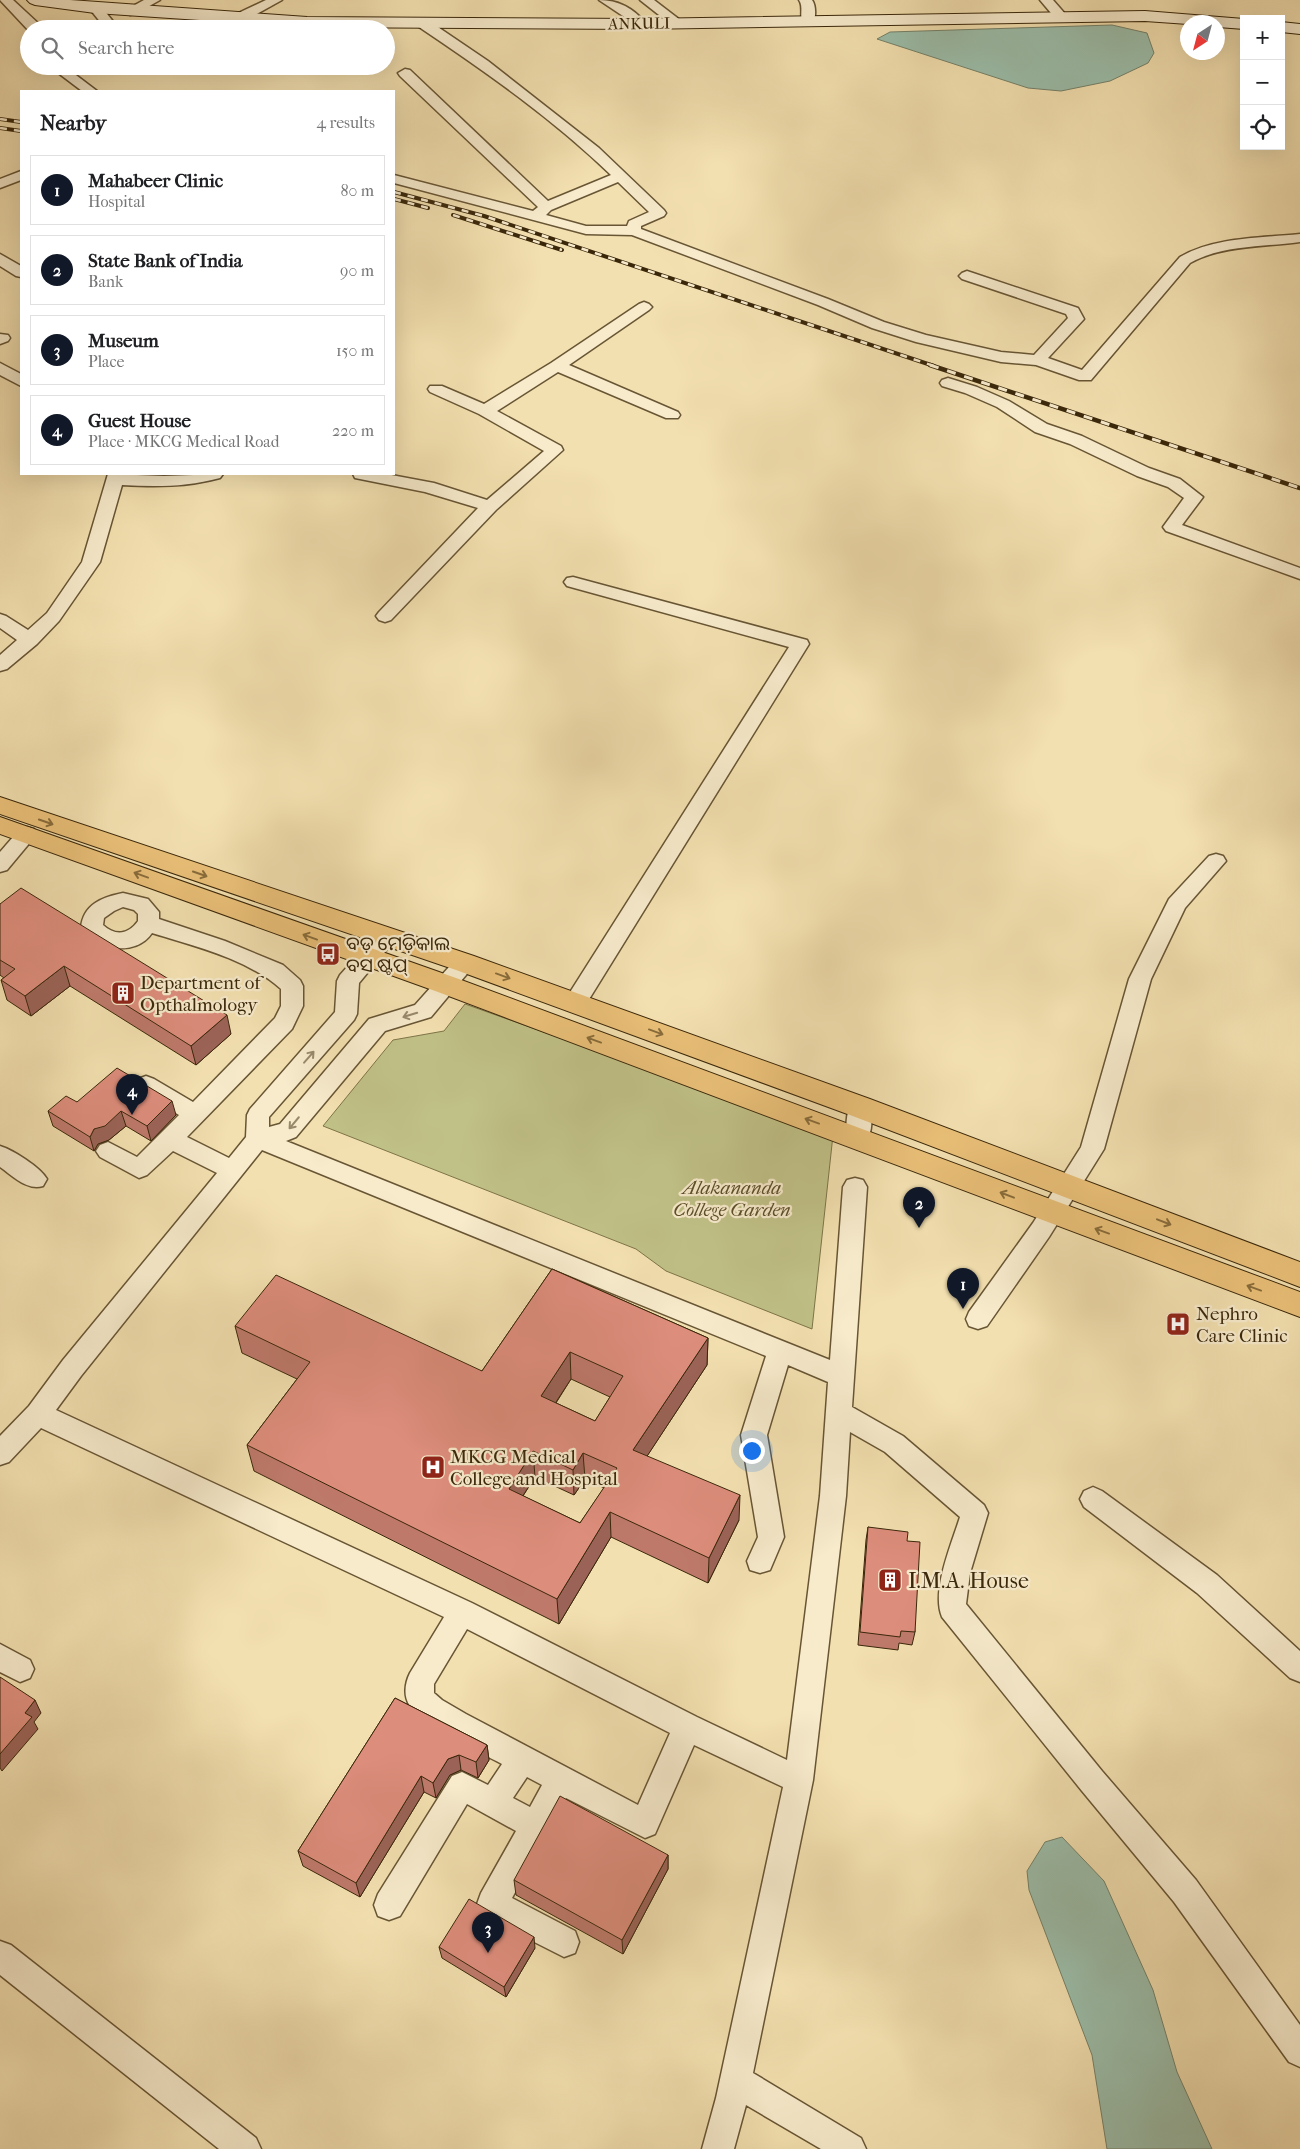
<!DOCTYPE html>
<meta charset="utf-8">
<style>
:root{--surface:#fff;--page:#f2f2f2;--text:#202124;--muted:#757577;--line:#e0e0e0;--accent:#111827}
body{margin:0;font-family:"IM FELL French Canon","Noto Sans Oriya",serif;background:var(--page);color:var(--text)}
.controls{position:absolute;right:15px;top:15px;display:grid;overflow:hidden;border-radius:0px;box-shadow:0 5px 20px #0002}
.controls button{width:45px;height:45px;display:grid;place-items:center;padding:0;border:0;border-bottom:1px solid var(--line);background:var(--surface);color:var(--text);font:25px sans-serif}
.compass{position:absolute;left:1180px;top:15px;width:45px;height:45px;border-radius:50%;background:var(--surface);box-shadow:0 5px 20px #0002;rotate:216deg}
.you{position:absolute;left:751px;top:1450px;width:18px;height:18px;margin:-12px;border:4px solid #fff;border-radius:50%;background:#1a73e8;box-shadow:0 0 0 8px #1a73e833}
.badge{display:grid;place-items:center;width:32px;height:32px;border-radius:50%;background:var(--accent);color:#fff;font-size:16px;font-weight:700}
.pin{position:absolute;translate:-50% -41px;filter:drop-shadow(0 1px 2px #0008)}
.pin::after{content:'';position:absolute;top:26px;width:18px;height:15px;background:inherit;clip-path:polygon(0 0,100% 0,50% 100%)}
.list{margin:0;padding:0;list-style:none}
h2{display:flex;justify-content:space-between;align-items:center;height:65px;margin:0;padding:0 20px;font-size:21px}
h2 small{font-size:16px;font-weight:400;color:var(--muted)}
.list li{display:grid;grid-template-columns:32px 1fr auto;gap:15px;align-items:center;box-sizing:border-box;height:70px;margin:0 10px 10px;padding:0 10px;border:1px solid var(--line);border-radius:0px}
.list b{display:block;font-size:19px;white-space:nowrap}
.list p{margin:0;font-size:16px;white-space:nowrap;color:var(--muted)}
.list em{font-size:16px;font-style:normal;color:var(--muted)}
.icon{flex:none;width:28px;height:28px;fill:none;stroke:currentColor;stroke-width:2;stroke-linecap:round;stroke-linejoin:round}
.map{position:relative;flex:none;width:1300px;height:2149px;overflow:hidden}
.search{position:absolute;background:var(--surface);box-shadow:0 5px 20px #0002;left:20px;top:20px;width:375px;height:55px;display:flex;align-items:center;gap:12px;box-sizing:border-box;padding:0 18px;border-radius:28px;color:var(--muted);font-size:19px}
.panel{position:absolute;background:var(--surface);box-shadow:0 5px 20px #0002;left:20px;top:90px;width:375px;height:385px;border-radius:0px}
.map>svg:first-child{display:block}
</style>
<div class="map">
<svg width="1300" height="2149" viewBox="0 0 1300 2149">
<rect width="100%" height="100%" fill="#f3e0b0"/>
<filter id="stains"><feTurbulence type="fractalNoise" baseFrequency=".004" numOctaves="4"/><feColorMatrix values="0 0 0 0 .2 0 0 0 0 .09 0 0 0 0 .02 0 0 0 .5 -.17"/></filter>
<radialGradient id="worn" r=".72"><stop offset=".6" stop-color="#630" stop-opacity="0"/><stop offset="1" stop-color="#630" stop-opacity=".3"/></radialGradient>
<!-- green -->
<path fill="#c0c187" stroke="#7d7448" d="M465 1004 833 1135 812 1329 666 1271 636 1249 323 1126 393 1040 444 1031Z"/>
<!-- water -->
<g fill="#9bbda9" stroke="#748169">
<path d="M1112 25 1147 33 1154 53 1148 63 1110 81 1061 91 1028 88 877 39 890 32Z"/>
<path d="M1062 1837 1104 1881 1153 1990 1177 2072 1212 2149H1107L1092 2055 1029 1890 1027 1871 1045 1842Z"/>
</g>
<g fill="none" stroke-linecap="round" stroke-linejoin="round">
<!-- street casing -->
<g stroke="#685534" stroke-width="3">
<g id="street">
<path d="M0 0H13L39 24 40 29H29V31Z"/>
<path d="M144 0H160L135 14 130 15 124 11Z"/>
<path d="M266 0H282L244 21 239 22 233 18 234 15Z"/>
<path d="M599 0C618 0 634 8 646 24L640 28 635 27 623 16Z"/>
<path d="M640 0H654L684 23 683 26H673Z"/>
<path d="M799 0H812C816 5 816 18 813 24H803C799 16 804 7 799 0Z"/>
<path d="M1040 0H1053L1067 16 1061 20 1056 19Z"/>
<path d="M95 4 100 5 119 29H106L89 8Z"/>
<path d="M424 20 429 21 488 61 599 148 664 210 666 213 664 216 641 226V229L828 299 884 322 926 335 1001 352 1034 355 1068 318 1066 314 962 279 959 276 962 273 967 271 1078 308 1084 319 1048 358 1082 370 1180 257C1214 237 1261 238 1300 234V242C1264 247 1222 245 1190 263L1091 380H1079L1036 365 1001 362 916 342 872 328 818 305 632 235 586 234 394 183V175L533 211 538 207 400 76 398 73 405 69 410 70 548 201 611 175C553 119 486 72 419 27L418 24ZM618 182 649 212 629 221 627 226H586L546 215 551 210Z"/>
<path d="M49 66H64L97 91H82Z"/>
<path d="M21 171V180L0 188V179Z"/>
<path d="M0 254 21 266V277L16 276 0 266Z"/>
<path d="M644 302 649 304 652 307 649 310 569 365 678 412 680 415 678 418H666L558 372 497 411 561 446 563 450 496 510 391 620 385 622 379 620 376 616 379 612 478 508 425 492 355 478 353 474H386L434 483 487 500 544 451 479 414 430 392 428 389 430 386H442L484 404 551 363 639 304Z"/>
<path d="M0 334 8 335 10 338 8 341 0 344Z"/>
<path d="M0 363 21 374V386L0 375Z"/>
<path d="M948 378 977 387 1009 401 1047 424 1082 436 1149 468 1180 479 1203 497 1182 525 1300 568V579L1166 531 1163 527 1184 498 1168 487 1137 476 1070 444 1035 432 997 407 965 393 942 386 940 383 942 380Z"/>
<path d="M108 474 164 476 223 474 220 478C187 487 156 487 122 485L100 562 59 621 37 644 7 669 0 671V655L17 640 0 628V614L6 616 28 630 47 613 82 562Z"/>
<path d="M573 577 807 640 809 644 583 1009 575 1011 567 1009 564 1003 567 997 789 647 567 586 564 582 567 578Z"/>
<path d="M27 827 34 829 37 834 7 870 0 872V852L20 829Z"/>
<path d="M1216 854 1223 856 1226 861 1185 908 1151 979 1104 1149 1049 1237 987 1326 978 1329 969 1326 966 1319 969 1312 1033 1223 1081 1147 1129 979 1169 899 1209 856Z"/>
<path d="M123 893 148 899 159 912V919L225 941 283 965 300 980 303 986V1006L292 1029 187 1137 229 1158 246 1137 247 1115 250 1109 335 1012 337 981 340 975 379 931 387 928 395 931 398 936 359 983 357 1014 354 1020 269 1117V1127L280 1124 369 1019 415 1005 457 958 465 955 473 958 476 963 431 1017 385 1031 296 1137 286 1141 830 1360 843 1187 847 1180 855 1178 863 1180 867 1187 852 1407 903 1436 984 1505 988 1513 970 1573 966 1604 1102 1771 1196 1880 1300 2025V2067L1289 2062 1174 1902 1082 1791 942 1617C931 1591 952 1543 960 1517L885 1452 850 1432 846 1496 813 1780 753 2073 861 2138 866 2149H821L746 2105 734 2149H702L716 2098 783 1787 694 1745 655 1834 645 1838 566 1798 512 1898 575 1931 579 1942 575 1953 564 1957 481 1915 477 1904 481 1893 516 1831 467 1804 400 1916 389 1920 378 1916 374 1905 378 1894 452 1776 462 1772 488 1785 502 1764C480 1752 422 1727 410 1706 403 1696 405 1683 410 1673L444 1617 41 1428 9 1462 0 1465V1436L29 1406 63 1360 217 1173 173 1151 147 1175 139 1178 100 1157 96 1151 100 1145 108 1142 137 1157 179 1115 138 1091 135 1085 138 1079 146 1076 154 1079 193 1102 275 1018 281 1006V989C248 959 194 946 152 933 136 957 95 951 81 928 83 904 103 897 123 893ZM123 907 134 910 138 914V921C128 935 115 936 103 925L104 918 114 911ZM262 1150 766 1356 741 1435 758 1537 747 1561 750 1570 760 1573 770 1570 784 1537 767 1435 788 1365 828 1382 820 1496 787 1760 697 1717 472 1603 56 1410 81 1376ZM467 1629 670 1733 638 1805 466 1714 442 1700 434 1693V1684ZM527 1777 542 1785 530 1807 513 1798Z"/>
<path d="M860 1098 868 1101C874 1112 872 1133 866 1144L858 1147 850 1144C844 1133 846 1112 852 1101Z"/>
<path d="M0 1146C13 1150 40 1167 47 1179L43 1186C27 1191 13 1176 0 1167Z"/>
<path d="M1093 1487 1102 1491 1217 1575 1300 1651V1682L1290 1678 1197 1593 1084 1507 1080 1499 1084 1491Z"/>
<path d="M0 1644 30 1660 34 1669 30 1678 20 1682 0 1672Z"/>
<path d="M0 1941 11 1945 256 2138 261 2149H219L0 1975Z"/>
</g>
</g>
<!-- secondary casing -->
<g stroke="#3a270a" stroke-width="2">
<g id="secondary">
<path d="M27 0H70L307 17 640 19 1145 11 1244 19V29L1218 27V22H1188V24L1145 21 640 29 307 27 95 13 35 5 30 3Z"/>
<path d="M1281 22 1300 24V34L1281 32Z"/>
</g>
</g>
<!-- highway casing -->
<g stroke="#3a270a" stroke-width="2">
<g id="highway">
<path d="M0 797 474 956 870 1099 1300 1262V1287L850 1115 456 970 0 814Z"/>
<path d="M0 817 456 978 1300 1292V1317L438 992 0 834Z"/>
</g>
</g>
<!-- street -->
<use href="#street" fill="#f7ebcc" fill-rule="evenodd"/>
<!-- secondary -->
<use href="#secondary" fill="#f7ebcc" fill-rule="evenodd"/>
<!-- highway -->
<use href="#highway" fill="#eac078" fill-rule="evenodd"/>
<!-- rail-far1 casing -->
<g stroke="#3a270a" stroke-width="4">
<g id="rail-far1">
<path d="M0 119 21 122"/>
<path d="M0 128 21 131"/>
<path d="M394 192 484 216 934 366"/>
<path d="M394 199 428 208"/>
<path d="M453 215 562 250"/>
</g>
</g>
<!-- rail casing -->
<g stroke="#3a270a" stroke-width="4.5">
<path id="rail" d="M930 365 1300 488"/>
</g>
<!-- rail-far1 -->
<use href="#rail-far1" stroke="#f7ebcc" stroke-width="2.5" stroke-dasharray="7" stroke-linecap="butt"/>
<!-- rail -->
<use href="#rail" stroke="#f7ebcc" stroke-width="3" stroke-dasharray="9" stroke-linecap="butt"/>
</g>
<!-- wall -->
<g fill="#be796b" stroke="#3a270a" fill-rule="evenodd">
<path d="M0 904 231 1034 196 1065 70 986 31 1016 7 1000 1 980 4 978 0 975Z"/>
<path d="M77 1102 176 1115 151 1141 126 1126 109 1140 98 1144 94 1151 53 1126 48 1111Z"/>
<path d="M552 1269 708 1338 707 1365 647 1456 739 1520 708 1583 611 1537 559 1624 254 1471 247 1445 297 1379 242 1353 235 1326 482 1371ZM571 1379 610 1397 595 1421 556 1403ZM535 1477 574 1495 585 1479 604 1488 580 1523 523 1496Z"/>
<path d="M868 1527 907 1541 915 1632 912 1645 899 1643 898 1650 858 1645 866 1540Z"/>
<path d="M395 1698 487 1745 489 1760 478 1778 461 1770 450 1775 436 1798 424 1792 360 1897 303 1866 298 1851Z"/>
<path d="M668 1855V1869L623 1954 516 1895 514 1880Z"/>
<path d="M439 1947 535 1948 506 1997 442 1958Z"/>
</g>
<!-- shaded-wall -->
<g fill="#9b6357" stroke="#3a270a">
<path d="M64 966 70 986 31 1016 25 996Z"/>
<path d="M227 1015 231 1034 196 1065 191 1046Z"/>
<path d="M172 1101 176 1115 151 1141 147 1126Z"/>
<path d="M121 1111 126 1126 109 1140 98 1144 94 1151 90 1137 94 1129Z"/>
<path d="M708 1338 707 1365 634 1476 633 1450Z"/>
<path d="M570 1352 571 1379 543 1422 541 1396Z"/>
<path d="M533 1451 535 1477 511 1514 509 1489Z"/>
<path d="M583 1453 585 1479 574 1495 573 1470Z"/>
<path d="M740 1495 739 1520 708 1583 709 1558Z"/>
<path d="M610 1512 611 1537 559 1624 557 1599Z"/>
<path d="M35 1700 41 1713 34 1722 38 1729 2 1771 0 1768V1754L25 1713Z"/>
<path d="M487 1745 489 1760 478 1778 476 1762Z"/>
<path d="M459 1755 461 1770 450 1775 436 1798 433 1783 448 1759Z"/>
<path d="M421 1776 424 1792 360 1897 356 1883Z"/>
<path d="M668 1855V1869L623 1954 622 1940Z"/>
<path d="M534 1937 535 1948 506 1997 504 1987Z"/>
</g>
<!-- building -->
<g fill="#dd8d7c" stroke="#3a270a" fill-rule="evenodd">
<path d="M21 888 227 1015 191 1046 64 966 25 996 1 980 15 969 0 960V904Z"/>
<path d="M117 1068 172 1101 147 1126 121 1111 105 1126 94 1129 90 1137 48 1111 66 1096 77 1102Z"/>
<path d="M552 1269 708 1338 633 1450 740 1495 709 1558 610 1512 557 1599 247 1445 310 1362 235 1326 276 1275 482 1371ZM570 1352 623 1376 595 1421 541 1396ZM533 1451 573 1470 583 1453 617 1468 580 1523 509 1489Z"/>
<path d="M868 1527 908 1532 907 1541 920 1542 915 1632 901 1631 900 1637 860 1632Z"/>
<path d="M0 1677 35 1700 25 1713 32 1717 0 1754Z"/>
<path d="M395 1698 487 1745 476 1762 459 1755 448 1759 433 1783 421 1776 356 1883 298 1851Z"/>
<path d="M560 1796 668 1855 622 1940 514 1880Z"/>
<path d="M469 1899 534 1937 504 1987 439 1947Z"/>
</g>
<!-- one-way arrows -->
<defs><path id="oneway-shaft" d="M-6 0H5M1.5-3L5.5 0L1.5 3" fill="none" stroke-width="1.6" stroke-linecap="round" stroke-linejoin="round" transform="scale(1.25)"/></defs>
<g stroke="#896c3b">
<use href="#oneway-shaft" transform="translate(46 822) rotate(19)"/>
<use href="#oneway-shaft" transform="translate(200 874) rotate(19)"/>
<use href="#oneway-shaft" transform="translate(141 875) rotate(-160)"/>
<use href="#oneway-shaft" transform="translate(310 937) rotate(-160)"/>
<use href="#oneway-shaft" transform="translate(503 976) rotate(20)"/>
<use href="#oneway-shaft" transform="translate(656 1032) rotate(20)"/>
<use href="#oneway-shaft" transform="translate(594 1040) rotate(-160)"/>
<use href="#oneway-shaft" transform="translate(812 1121) rotate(-160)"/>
<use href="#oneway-shaft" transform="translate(1007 1195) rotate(-159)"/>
<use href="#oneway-shaft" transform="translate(1164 1222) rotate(21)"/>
<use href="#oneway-shaft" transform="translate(1102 1231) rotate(-160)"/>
<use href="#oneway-shaft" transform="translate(1254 1288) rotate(-160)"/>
</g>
<g stroke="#98896b">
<use href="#oneway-shaft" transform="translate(410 1015) rotate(163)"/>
<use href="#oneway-shaft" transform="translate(309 1057) rotate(-49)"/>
<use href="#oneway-shaft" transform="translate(294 1123) rotate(130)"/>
</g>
<!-- icons -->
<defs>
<g id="bus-square" transform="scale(1.25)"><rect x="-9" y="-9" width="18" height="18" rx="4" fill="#8f2418" stroke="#f7ebcc"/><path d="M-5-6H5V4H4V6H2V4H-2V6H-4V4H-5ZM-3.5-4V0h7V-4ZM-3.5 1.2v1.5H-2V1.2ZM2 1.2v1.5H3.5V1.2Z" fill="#fff"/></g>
<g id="building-square" transform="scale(1.25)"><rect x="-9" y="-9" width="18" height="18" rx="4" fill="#8f2418" stroke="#f7ebcc"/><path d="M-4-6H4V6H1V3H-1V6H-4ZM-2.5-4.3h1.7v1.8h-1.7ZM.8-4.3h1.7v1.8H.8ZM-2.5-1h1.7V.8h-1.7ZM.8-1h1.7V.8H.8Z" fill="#fff"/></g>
<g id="hospital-square" transform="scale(1.25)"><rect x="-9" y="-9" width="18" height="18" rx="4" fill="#8f2418" stroke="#f7ebcc"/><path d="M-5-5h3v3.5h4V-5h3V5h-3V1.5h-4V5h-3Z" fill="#fff"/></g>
</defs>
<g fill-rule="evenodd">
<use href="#bus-square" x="328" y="954"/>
<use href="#building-square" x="123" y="993"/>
<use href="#hospital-square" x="1178" y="1324"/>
<use href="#hospital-square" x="433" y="1467"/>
<use href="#building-square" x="890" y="1580"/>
</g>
<g text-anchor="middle" stroke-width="4.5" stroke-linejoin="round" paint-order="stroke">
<!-- far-street labels -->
<g font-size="16" fill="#3a270a" stroke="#f7ebcc">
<text transform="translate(639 23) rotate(-1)" y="6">ANKULI</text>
</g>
<!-- poi labels -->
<g font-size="19" fill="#3a270a" stroke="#f7ebcc" text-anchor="start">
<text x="346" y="950">ବଡ଼ ମେଡ଼ିକାଲ<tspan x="346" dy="22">ବସ ଷ୍ଟପ୍</tspan></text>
<text x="140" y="989">Department of<tspan x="140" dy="22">Opthalmology</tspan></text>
<text x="1196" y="1320">Nephro<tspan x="1196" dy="22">Care Clinic</tspan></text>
<text x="450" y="1463">MKCG Medical<tspan x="450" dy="22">College and Hospital</tspan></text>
</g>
<!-- park labels -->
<g font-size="19" font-style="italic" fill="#5c4e29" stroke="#f7ebcc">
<text x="732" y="1194">Alakananda<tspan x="732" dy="22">College Garden</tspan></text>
</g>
<!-- near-poi labels -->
<g font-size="22" fill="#3a270a" stroke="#f7ebcc" text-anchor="start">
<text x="908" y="1588">I.M.A. House</text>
</g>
</g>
<rect width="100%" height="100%" filter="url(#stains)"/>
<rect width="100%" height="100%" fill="url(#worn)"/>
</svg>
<div class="controls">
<button>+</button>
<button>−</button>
<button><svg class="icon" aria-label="locate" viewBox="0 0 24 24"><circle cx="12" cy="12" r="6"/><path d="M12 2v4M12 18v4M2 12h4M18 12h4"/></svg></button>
</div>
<svg class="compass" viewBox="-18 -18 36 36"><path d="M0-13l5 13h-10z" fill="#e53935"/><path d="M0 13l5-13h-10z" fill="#757577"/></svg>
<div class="you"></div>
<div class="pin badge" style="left:963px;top:1309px">1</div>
<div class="pin badge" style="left:919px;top:1228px">2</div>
<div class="pin badge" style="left:488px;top:1953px">3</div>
<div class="pin badge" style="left:132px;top:1115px">4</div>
<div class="search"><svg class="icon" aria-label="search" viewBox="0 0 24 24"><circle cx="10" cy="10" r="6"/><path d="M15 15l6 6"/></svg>Search here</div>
<section class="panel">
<h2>Nearby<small>4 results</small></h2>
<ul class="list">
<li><span class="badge">1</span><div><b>Mahabeer Clinic</b><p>Hospital</p></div><em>80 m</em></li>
<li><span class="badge">2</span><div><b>State Bank of India</b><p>Bank</p></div><em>90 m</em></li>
<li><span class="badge">3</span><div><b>Museum</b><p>Place</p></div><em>150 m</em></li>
<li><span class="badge">4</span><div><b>Guest House</b><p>Place · MKCG Medical Road</p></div><em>220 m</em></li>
</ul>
</section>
</div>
